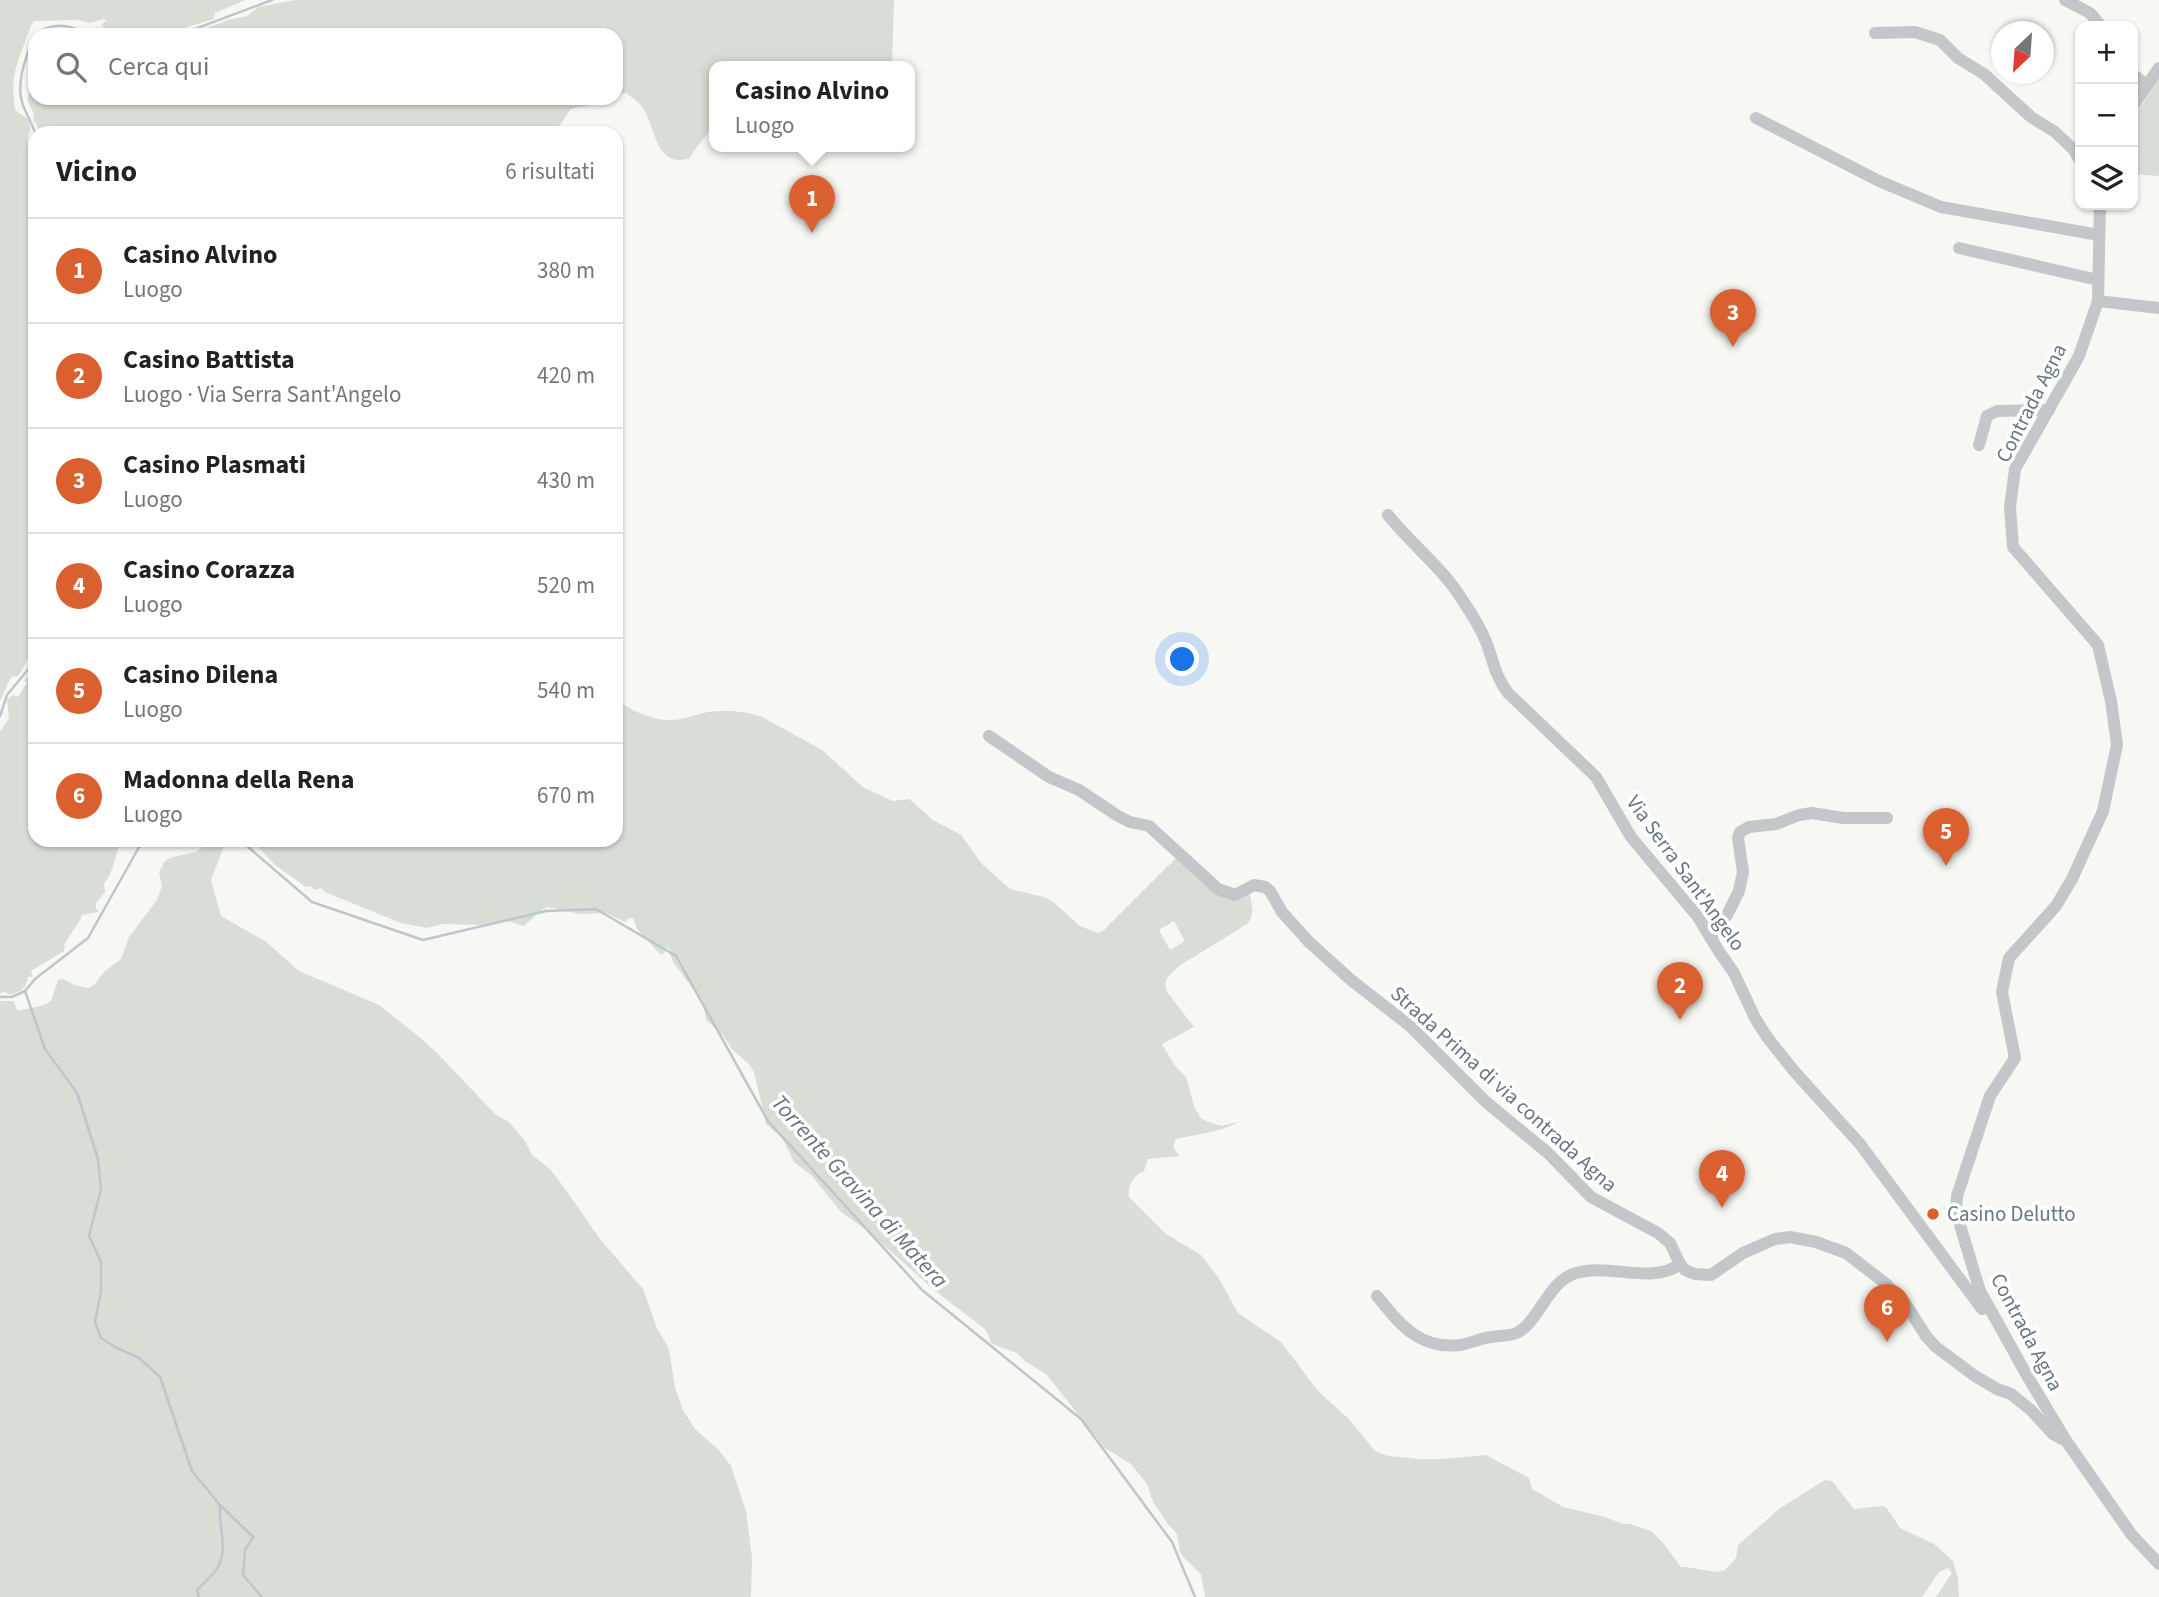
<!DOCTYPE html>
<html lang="it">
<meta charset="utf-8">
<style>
:root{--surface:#fff;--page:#f2f2f2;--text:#222;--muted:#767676;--line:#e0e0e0;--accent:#db6030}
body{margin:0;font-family:"Source Sans 3",sans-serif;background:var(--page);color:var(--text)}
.controls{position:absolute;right:21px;top:21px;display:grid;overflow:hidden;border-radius:14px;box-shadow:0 2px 5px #0004}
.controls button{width:63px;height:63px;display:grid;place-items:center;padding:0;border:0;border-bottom:2px solid var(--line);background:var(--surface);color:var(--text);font:35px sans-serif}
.compass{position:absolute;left:1991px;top:21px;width:63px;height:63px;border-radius:50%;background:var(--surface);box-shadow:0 2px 5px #0004;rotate:205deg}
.you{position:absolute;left:1183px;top:660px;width:24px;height:24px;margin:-18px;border:5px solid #fff;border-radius:50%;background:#1a73e8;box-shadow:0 0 0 10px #1a73e833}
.badge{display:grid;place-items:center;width:46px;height:46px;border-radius:50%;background:var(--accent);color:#fff;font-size:23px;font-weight:700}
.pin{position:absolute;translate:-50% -58px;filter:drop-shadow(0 2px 4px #0008)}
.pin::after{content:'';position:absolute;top:37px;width:24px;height:21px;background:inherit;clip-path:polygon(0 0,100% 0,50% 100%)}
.popup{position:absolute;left:709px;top:61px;width:206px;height:91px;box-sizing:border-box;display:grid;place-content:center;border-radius:14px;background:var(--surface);filter:drop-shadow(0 2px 5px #0005);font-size:23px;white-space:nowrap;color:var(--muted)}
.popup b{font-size:26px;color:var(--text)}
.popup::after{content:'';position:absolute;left:50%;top:100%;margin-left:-14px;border:14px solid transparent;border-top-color:var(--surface)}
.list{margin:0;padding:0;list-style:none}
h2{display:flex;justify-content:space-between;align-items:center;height:91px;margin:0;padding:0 28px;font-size:30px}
h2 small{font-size:23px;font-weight:400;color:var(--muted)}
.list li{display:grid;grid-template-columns:46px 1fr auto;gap:21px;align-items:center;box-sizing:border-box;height:105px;padding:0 28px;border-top:2px solid var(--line)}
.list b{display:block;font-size:26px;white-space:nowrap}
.list p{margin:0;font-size:23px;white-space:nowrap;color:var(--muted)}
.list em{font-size:23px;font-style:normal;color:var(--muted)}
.icon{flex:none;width:38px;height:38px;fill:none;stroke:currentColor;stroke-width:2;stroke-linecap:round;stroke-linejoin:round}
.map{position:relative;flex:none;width:2159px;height:1597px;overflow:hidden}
.search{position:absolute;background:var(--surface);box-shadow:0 2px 5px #0004;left:28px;top:28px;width:595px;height:77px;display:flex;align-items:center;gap:18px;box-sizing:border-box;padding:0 24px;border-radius:21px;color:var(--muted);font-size:26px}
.panel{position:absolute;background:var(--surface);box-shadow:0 2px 5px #0004;left:28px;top:126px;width:595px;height:721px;border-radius:21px}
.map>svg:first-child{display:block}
</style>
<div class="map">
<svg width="2159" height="1597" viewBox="0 0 2159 1597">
<rect width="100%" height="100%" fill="#f7f7f4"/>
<!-- green -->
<g fill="#d8ded5" fill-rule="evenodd">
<path d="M0 0H245L215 13 214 19 174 31 165 35H130L129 31 104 28 101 25 106 21 104 19 91 23 76 20 34 21C29 28 28 35 25 42 14 70 11 80 15 110L29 120 31 129C26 138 26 151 35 158V647C30 653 24 669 17 677L13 676 10 679 0 701Z"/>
<path d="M295 0H894L892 67H714V125L693 152 690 158C656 170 656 128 643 108 639 102 632 98 626 93L620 94 616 91V35H202V30L228 20 247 16 258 7Z"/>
<path d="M35 59V98H599C586 110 581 104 570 110L555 133H41L33 119 34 114 27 100C33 86 29 73 35 59Z"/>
<path d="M2159 79V176L2133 174V119Z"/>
<path d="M35 673V840H121C115 856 114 871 104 884L105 892 96 903V909L99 912 81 915V919L65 943 64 951 31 971 33 977H28C27 988 20 992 10 995L5 992 0 993V732L9 718 7 700 13 695 18 697 27 683 24 680Z"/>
<path d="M616 699C629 710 654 721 671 720 682 720 692 716 703 713 722 709 743 710 762 717L822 750 864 788 893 801 909 799 933 820 961 835 982 864 1010 889 1044 897 1053 902 1080 926 1098 933 1103 931 1182 852 1224 890H1249C1251 902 1256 914 1247 924L1179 966 1167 978 1165 984 1167 992 1194 1027 1162 1044 1175 1066 1186 1077 1194 1106 1200 1117 1206 1121 1221 1126 1238 1122C1222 1132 1196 1134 1176 1139L1173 1146 1179 1156 1148 1159 1144 1171C1134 1175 1127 1186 1129 1197L1166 1234 1201 1255 1218 1277 1238 1313 1281 1342 1318 1391 1349 1419 1375 1451 1388 1456 1419 1459H1442L1486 1455 1529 1478 1532 1489 1563 1507 1605 1517 1623 1524H1630L1651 1531 1664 1544 1681 1567H1686L1716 1572 1725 1570 1736 1558 1738 1545 1779 1509 1825 1480 1832 1481 1854 1509 1881 1506 1886 1507 1900 1528 1934 1544 1953 1561 1958 1579 1959 1597H1936L1952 1573 1948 1568 1939 1572 1922 1597H1205L1201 1574 1183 1557 1180 1552 1177 1534 1168 1524 1153 1502 1147 1484 1131 1464 1105 1448 1046 1374 1026 1362 1017 1353 992 1344 986 1330 934 1290 869 1232 841 1212 812 1176 794 1162 782 1138 766 1124 754 1072 749 1064 732 1049 722 1034 706 1020 703 1002 673 962 668 947 663 954H660L637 929 633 918H629L625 922 606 913 580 914 548 907 541 910 524 926 507 921 484 925 443 924 427 928 401 923 325 892 321 888 315 890 311 886 306 887 275 865 256 845 246 840H616ZM1174 921 1185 941 1170 950 1159 930Z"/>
<path d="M218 840 224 846 211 880 221 916 265 941 299 971 379 1005 418 1036 436 1052 495 1114 509 1122 525 1141 532 1155 550 1169 563 1186 600 1239 643 1289 657 1328 669 1349 675 1388 683 1410 695 1429 718 1449 731 1466 746 1511 752 1557 751 1597H0V1001H13L18 1011 44 1005 51 1001 58 980 63 979 74 985 88 988 94 985 104 972 121 959 129 937 157 900 162 886 159 872 165 861 173 857 196 852 207 843Z"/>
</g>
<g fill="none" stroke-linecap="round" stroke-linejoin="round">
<!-- stream -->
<g stroke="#bdc6cb" stroke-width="2.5">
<path d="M36 35C54 18 74 28 95 35"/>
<path d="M179 35 272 0"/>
<path d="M35 36C26 55 16 81 22 102 25 113 32 122 35 133"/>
<path d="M0 716 7 695 35 661"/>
<path d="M240 840 312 902 423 940 546 911 596 909 676 956 768 1121 922 1290 1081 1419 1172 1542 1195 1597"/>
<path d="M25 991 45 1049 77 1093 98 1159 101 1189 89 1236 101 1262V1291L95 1322 101 1338 115 1347 139 1358 160 1377 192 1471 220 1505 253 1537 245 1550 243 1575 262 1597"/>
<path d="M0 997H12L25 991 35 979 88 938 143 840"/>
<path d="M199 1597 197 1590C204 1582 217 1573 220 1563 227 1545 218 1524 220 1505"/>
</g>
<!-- minor -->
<g stroke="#c3c7ca" stroke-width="12">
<path d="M2065 0 2090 13 2101 26"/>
<path d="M1875 33 1915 32 1940 40 1958 58 1984 74 2031 117 2055 132 2073 149 2080 160"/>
<path d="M2133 74 2147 86"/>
<path d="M2133 106 2159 68"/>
<path d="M1756 118 1879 181 1941 207 2099 235"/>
<path d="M2100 205 2098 301 2159 308"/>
<path d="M1959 248 2098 280"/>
<path d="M2098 301 2079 356 2015 469 2010 507 2013 547 2098 645 2111 701 2117 745 2103 811 2072 879 2056 906 2009 958 2002 992 2015 1058 1990 1096 1957 1196 1956 1212 1980 1291 2029 1379 2067 1442 2131 1534 2159 1564"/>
<path d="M1979 445 1987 416 1997 411 2049 410"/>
<path d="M1388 515C1412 545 1443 568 1463 601 1472 614 1481 629 1487 644 1494 664 1495 675 1508 693L1596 777 1631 837 1698 917 1720 953 1734 973 1755 1018 1767 1037 1794 1071 1860 1144 1982 1309"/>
<path d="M989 736 1049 777 1079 790 1118 816 1130 822 1149 826 1218 889 1235 895 1254 885 1265 887 1270 891 1282 912 1308 941 1351 980 1410 1026 1486 1102 1548 1153 1591 1197 1658 1233 1670 1243 1680 1264 1685 1270 1695 1274 1711 1275 1743 1253 1775 1239 1790 1237 1816 1242 1846 1253 1885 1283 1905 1303 1926 1336 1936 1347 1975 1376 1997 1389 2011 1394 2031 1410 2053 1434 2064 1440"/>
<path d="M1710 937 1727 915 1739 891 1743 872 1738 838 1740 832 1749 827 1776 824 1799 815 1812 813 1843 818H1887"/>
<path d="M1377 1296C1400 1324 1419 1350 1460 1345 1470 1344 1480 1338 1491 1337 1508 1334 1516 1338 1529 1323 1544 1306 1553 1280 1576 1273 1609 1263 1653 1285 1680 1264"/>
</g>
</g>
<!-- markers -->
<circle fill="#db6030" stroke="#fff" stroke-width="2.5" cx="1933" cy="1214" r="7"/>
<g text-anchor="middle" stroke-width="7" stroke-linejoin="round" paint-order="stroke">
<!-- street labels -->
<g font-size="21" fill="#677684" stroke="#fff">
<text transform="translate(2031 403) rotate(-63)" y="7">Contrada Agna</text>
<text transform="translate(1686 873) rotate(54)" y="7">Via Serra Sant'Angelo</text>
<text transform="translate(1504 1089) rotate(42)" y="7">Strada Prima di via contrada Agna</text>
<text transform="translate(2027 1332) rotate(62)" y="7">Contrada Agna</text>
</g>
<!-- poi labels -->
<g font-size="21" fill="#677684" stroke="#fff" text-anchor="start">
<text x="1947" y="1221">Casino Delutto</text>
</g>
<!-- water labels -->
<g font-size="23" font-style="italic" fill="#63777f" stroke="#fff">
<text transform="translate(860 1191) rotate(48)" y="8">Torrente Gravina di Matera</text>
</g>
</g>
</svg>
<div class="controls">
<button>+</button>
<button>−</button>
<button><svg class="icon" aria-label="layers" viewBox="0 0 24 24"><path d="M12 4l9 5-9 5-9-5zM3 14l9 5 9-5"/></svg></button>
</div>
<svg class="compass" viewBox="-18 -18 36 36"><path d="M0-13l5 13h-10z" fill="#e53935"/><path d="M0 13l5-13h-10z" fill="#767676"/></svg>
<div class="you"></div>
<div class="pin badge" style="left:812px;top:233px">1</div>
<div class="popup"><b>Casino Alvino</b>Luogo</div>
<div class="pin badge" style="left:1680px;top:1020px">2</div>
<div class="pin badge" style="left:1733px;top:347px">3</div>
<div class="pin badge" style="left:1722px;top:1208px">4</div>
<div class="pin badge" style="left:1946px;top:866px">5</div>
<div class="pin badge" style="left:1887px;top:1342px">6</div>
<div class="search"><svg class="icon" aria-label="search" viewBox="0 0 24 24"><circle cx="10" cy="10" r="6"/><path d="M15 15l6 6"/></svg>Cerca qui</div>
<section class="panel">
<h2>Vicino<small>6 risultati</small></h2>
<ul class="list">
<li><span class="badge">1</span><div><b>Casino Alvino</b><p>Luogo</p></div><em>380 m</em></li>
<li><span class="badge">2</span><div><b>Casino Battista</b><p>Luogo · Via Serra Sant'Angelo</p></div><em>420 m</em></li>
<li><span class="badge">3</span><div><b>Casino Plasmati</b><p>Luogo</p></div><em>430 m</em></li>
<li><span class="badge">4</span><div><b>Casino Corazza</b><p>Luogo</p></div><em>520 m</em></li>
<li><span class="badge">5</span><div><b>Casino Dilena</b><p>Luogo</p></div><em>540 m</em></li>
<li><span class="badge">6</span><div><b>Madonna della Rena</b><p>Luogo</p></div><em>670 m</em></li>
</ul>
</section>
</div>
